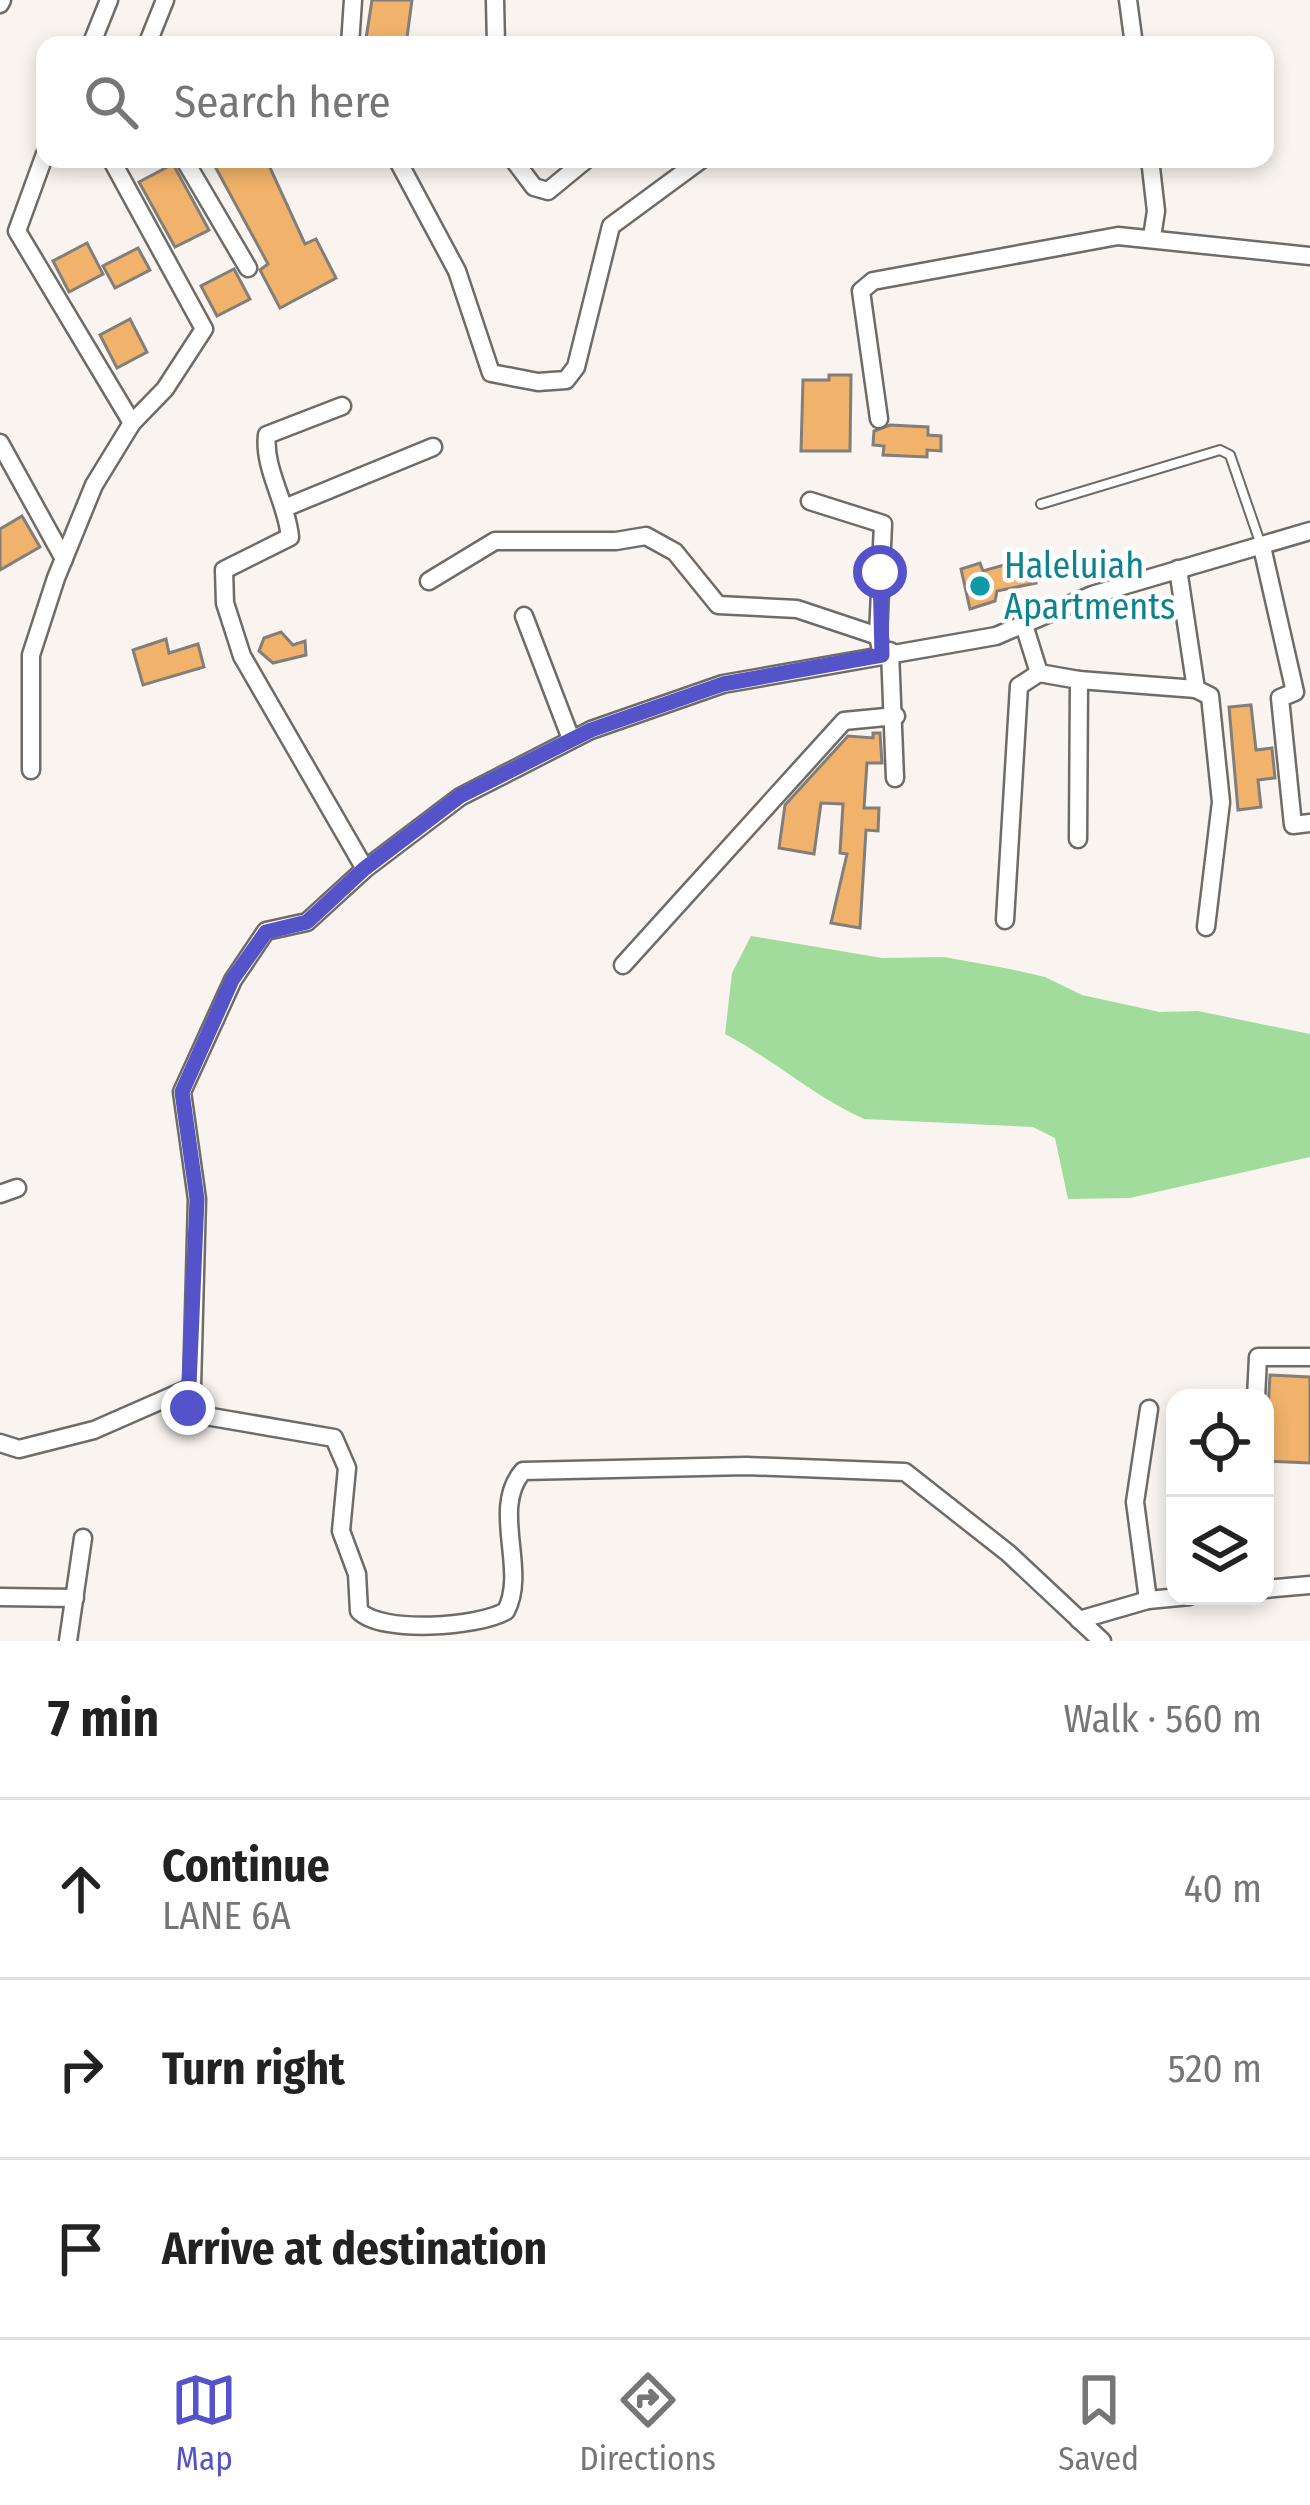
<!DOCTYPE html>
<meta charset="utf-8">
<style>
:root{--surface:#fff;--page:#f6f6f6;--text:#222;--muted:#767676;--line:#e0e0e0;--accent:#5453ca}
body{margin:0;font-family:"Fira Sans Condensed",sans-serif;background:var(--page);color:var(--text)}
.controls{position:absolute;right:36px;bottom:36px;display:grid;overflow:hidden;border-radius:24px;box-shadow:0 6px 18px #0003}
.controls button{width:108px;height:108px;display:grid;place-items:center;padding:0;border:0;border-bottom:3px solid var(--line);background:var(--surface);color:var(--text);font:60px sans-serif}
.stop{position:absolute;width:36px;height:36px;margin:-27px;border:9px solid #5453ca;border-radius:50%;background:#fff}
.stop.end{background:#5453ca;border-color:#fff;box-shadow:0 3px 12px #0008}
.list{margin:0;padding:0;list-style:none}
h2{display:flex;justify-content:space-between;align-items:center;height:156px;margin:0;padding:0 48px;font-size:51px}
h2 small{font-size:39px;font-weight:400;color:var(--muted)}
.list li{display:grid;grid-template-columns:78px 1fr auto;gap:36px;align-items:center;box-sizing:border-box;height:180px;padding:0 48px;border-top:3px solid var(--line)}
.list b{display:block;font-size:45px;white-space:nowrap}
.list p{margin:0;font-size:39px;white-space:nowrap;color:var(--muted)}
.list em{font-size:39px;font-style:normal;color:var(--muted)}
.icon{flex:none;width:66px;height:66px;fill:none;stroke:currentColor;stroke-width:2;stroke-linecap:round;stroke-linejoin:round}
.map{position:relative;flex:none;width:1310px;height:1641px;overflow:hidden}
.search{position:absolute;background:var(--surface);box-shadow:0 6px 18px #0003;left:36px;right:36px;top:36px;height:132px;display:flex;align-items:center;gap:30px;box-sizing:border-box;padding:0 42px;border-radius:24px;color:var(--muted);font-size:45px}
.sheet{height:696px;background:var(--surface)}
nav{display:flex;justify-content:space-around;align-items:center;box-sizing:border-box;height:168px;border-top:3px solid var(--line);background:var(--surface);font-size:33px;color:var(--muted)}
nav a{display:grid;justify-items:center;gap:6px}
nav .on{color:var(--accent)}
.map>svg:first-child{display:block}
</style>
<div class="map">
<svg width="1310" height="1641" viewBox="0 0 1310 1641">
<rect width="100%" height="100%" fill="#f9f4ef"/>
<!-- green -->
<path fill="#a2dc9c" d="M751 936 882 958 944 957 1010 969 1045 977 1082 995 1160 1012 1198 1011 1310 1034V1157L1130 1198 1068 1199 1055 1138 1033 1127 864 1119C814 1097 773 1059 725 1034L732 973Z"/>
<!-- building -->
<g fill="#f1b36b" stroke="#827e79" stroke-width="3">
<path d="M372 0H412L406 45H365Z"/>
<path d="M211 159H266L305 244 316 239 336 278 280 308 260 270 268 264Z"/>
<path d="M173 164 209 230 175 247 139 182Z"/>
<path d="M87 243 103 274 69 292 53 261Z"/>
<path d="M138 248 150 270 115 288 103 266Z"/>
<path d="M234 269 250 299 217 316 201 286Z"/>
<path d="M130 319 147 352 117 368 100 335Z"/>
<path d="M829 375H851L850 451H801L803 380H829Z"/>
<path d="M890 425 928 427V435L941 436V451L927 450V457L883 455 884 446 873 445 874 431Z"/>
<path d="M22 516 40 547 0 570V529Z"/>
<path d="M1032 557 1036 583 997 591 995 601 970 609 961 569 980 563 983 571Z"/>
<path d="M281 632 293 645 305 641 306 655 273 663 259 651 264 638Z"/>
<path d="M166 639 169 653 198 644 204 667 143 685 133 650Z"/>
<path d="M1251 705 1256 750 1272 748 1275 778 1258 780 1261 807 1238 810 1229 707Z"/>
<path d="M873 733H880L882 763H867L864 808H879L878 831 866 830 860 928 831 923 847 854 840 853 843 804 821 803 814 854 779 848 785 805 848 736 873 738Z"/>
<path d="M1270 1375 1310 1377V1463L1265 1461Z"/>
</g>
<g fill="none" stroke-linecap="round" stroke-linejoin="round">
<!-- service casing -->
<g stroke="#6f6b67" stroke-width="12">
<path id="service" d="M1041 504 1220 450 1230 455 1261 545"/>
</g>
<!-- minor casing -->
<g stroke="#6f6b67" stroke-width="21">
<g id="minor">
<path d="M495 0 496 45"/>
<path d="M1128 0 1134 45"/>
<path d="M0 4 2 0"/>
<path d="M91 45 109 0"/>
<path d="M147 45 165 0"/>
<path d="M350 45 353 0"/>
<path d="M45 154 17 231 132 423"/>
<path d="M184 159 248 268"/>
<path d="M397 159 457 271 491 373 538 382 566 380 576 367 611 226 702 159"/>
<path d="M513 159 534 187 548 191 587 159"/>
<path d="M1150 159 1156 211 1152 237"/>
<path d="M342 406 267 435C263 468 287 503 290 537L224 570 225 603 242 656 365 869"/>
<path d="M879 419 861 291 873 281 1118 236 1310 256"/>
<path d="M0 443 64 559"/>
<path d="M810 501 883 524 878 636"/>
<path d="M287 507 433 447"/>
<path d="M1262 547 1295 692 1280 698 1293 825 1310 823"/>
<path d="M1178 569 1196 689 1210 696 1221 802 1206 927"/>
<path d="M429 581 495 541H616L646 536 675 552 718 605 797 609 878 636 882 655"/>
<path d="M524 616 571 739"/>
<path d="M1024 625 1039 673 1079 680 1078 839"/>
<path d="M890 651 895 778"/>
<path d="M1079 680 1196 689"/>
<path d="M31 770V655L56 578 94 485 132 423 165 389 204 329 111 159"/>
<path d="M1005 920 1019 686 1039 673"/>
<path d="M623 965 844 721 896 716"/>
<path d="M0 1194 17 1188"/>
<path d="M187 1393 188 1408 200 1415 334 1438 347 1468 341 1531 357 1574 359 1611C382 1634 478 1627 506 1611 528 1569 490 1509 523 1471L747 1466 905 1472 1008 1553 1102 1641"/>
<path d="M1256 1398 1258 1357H1310"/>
<path d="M0 1443 19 1449 94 1430 192 1387 197 1199 182 1092 233 980 266 931 307 922 365 869 460 797 591 730 723 684 996 636 1092 595 1310 531"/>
<path d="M1265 1589 1310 1585"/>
<path d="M0 1597 75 1598"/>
<path d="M1148 1600 1135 1502 1149 1409"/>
<path d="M1079 1620 1148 1600 1190 1596"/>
<path d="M68 1641 83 1538"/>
</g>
</g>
<!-- service -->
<use href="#service" stroke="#fff" stroke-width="8"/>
<!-- minor -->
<use href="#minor" stroke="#fff" stroke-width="16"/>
</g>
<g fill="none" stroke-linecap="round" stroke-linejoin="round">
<!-- route -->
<path stroke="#5453ca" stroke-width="15" d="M188 1408 197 1199 182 1092 232 980 266 932 307 922 364 869 460 796 591 730 723 684 882 655 880 572"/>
</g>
<!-- markers -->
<circle fill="#0f9aa8" stroke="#fff" stroke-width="4.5" cx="980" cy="586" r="12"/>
<g text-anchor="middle" stroke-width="9" stroke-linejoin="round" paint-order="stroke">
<!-- culture labels -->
<g font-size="36" fill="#0d838f" stroke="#fff" text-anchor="start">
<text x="1004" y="578">Haleluiah<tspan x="1004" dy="41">Apartments</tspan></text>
</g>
</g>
</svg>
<div class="controls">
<button><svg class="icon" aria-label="locate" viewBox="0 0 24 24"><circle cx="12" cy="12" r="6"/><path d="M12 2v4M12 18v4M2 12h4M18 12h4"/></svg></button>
<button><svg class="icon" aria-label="layers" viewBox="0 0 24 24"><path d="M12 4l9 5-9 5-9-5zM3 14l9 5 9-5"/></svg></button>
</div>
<div class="stop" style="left:880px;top:572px"></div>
<div class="stop end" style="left:188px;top:1408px"></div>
<div class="search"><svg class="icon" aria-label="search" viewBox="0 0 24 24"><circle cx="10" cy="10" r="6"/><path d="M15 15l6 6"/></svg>Search here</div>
</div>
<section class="sheet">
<h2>7 min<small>Walk · 560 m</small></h2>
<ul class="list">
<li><svg class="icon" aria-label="ahead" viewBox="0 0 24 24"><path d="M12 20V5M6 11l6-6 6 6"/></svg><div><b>Continue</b><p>LANE 6A</p></div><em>40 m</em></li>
<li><svg class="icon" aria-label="right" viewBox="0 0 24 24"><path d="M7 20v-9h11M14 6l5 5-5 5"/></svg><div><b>Turn right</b></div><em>520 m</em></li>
<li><svg class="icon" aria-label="arrive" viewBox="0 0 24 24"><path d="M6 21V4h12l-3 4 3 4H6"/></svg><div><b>Arrive at destination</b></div></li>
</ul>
</section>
<nav>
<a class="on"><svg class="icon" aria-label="map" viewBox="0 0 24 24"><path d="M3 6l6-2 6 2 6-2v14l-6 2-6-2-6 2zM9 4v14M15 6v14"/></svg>Map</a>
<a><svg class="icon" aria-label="directions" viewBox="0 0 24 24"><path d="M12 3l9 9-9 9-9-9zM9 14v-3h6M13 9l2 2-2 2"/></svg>Directions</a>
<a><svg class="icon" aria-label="saved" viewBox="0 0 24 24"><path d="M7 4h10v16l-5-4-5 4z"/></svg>Saved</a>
</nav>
